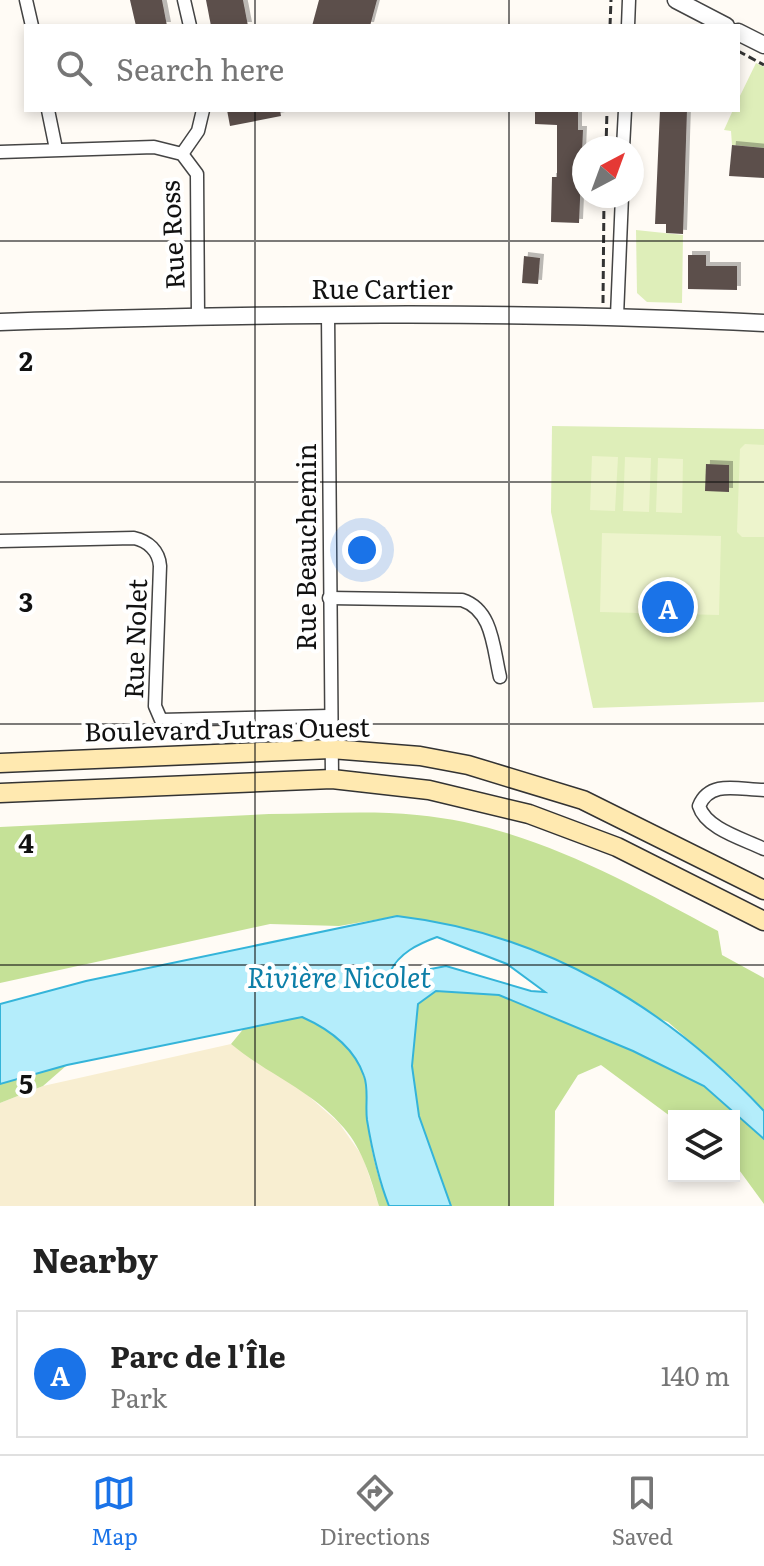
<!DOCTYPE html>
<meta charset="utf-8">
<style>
:root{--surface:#fff;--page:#f6f6f6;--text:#222;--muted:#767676;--line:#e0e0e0;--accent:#1a73e8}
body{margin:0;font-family:Literata,serif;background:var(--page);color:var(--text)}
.controls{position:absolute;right:24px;bottom:24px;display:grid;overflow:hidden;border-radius:0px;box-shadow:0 4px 12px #0003}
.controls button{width:72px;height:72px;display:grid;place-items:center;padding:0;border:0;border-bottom:2px solid var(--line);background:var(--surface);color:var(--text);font:40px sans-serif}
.compass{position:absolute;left:572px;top:136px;width:72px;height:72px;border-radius:50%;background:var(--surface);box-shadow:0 4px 12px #0003;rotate:41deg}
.you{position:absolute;left:362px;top:550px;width:28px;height:28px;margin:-20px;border:6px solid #fff;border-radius:50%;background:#1a73e8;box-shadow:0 0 0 12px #1a73e833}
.badge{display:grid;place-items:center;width:52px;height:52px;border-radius:50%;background:var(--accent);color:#fff;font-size:26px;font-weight:700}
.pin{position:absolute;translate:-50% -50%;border:4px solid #fff;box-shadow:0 2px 8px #0006}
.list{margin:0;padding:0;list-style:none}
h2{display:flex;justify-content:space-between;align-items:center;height:104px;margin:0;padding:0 32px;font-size:34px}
h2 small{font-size:26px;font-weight:400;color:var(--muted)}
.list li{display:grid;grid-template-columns:52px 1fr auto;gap:24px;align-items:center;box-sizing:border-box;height:128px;margin:0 16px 16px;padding:0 16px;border:2px solid var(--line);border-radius:0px}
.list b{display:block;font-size:30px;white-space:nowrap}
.list p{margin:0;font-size:26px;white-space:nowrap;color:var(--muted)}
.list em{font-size:26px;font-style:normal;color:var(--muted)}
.icon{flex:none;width:44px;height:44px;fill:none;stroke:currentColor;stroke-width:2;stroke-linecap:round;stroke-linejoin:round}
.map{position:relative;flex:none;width:764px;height:1206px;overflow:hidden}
.search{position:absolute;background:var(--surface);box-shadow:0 4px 12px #0003;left:24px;right:24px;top:24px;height:88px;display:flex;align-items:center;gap:20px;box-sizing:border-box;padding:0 28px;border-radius:0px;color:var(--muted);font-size:30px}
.sheet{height:248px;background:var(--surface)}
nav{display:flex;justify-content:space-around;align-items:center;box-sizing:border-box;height:112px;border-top:2px solid var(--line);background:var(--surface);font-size:22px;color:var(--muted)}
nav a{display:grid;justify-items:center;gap:4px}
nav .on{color:var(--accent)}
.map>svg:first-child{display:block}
</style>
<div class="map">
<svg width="764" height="1206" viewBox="0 0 764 1206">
<defs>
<filter id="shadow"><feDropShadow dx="4" dy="-4" stdDeviation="0" flood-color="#0004"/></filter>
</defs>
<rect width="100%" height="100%" fill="#fffbf5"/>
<!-- farmland -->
<path fill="#f8eed1" d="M231 1044 304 1092 339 1123 363 1157 379 1206H0V1103L43 1086Z"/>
<!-- green -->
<g fill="#deeeb9">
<path d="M756 63 764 67V148L732 145 731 131 724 130 733 110H738V100Z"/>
<path d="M636 230 683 235 682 303 647 302 637 293Z"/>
<path d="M552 426 764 429V702L593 708 551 512Z"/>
</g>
<!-- forest -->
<g fill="#c5e197">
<path d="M269 814C318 814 369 810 417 815 527 825 623 880 718 931L722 955 764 978V1111L736 1081 668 1022 397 916 339 926 270 924 0 983V827Z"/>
<path d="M436 991 499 995 633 1051 704 1086 764 1139V1204L734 1163V1116H674V1119L601 1065 578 1075 555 1111 554 1206H451L419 1116 412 1066 418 1004Z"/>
<path d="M302 1017C328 1029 359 1049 365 1080 367 1092 365 1105 367 1117 370 1147 377 1178 389 1206H379C371 1179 363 1150 344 1128 313 1091 267 1074 231 1044L245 1027Z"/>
<path d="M67 1065 43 1086 0 1103V1084Z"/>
</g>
<!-- pitch -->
<g fill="#edf4cc">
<path d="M745 444 764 445V537H742L737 532 740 449Z"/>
<path d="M592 456 618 457 615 511 590 510Z"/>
<path d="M625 457 651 458 649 512 623 511Z"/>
<path d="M658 458 683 459 682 513 656 512Z"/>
<path d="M602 533 721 536 719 615 600 612Z"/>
</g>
<!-- water -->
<path fill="#b4edfb" stroke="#34b4d9" stroke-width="2" fill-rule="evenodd" d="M397 916C542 933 666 1006 764 1111V1139L704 1086 633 1051 499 995 436 991 418 1004 412 1066 419 1116 451 1206H389C378 1178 372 1150 367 1120 365 1106 369 1089 364 1076 354 1047 329 1029 302 1017L67 1065 0 1084V1004L86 981ZM437 937 507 964 545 992 531 991 446 966 395 976 390 972C399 953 418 944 437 937Z"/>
<!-- building -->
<g fill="#5b4f4c" filter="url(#shadow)">
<path d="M130 0H162L167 26H136Z"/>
<path d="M206 0H243L248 26H211Z"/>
<path d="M319 0H377L370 26H312Z"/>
<path d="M227 110H280L281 116 230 126Z"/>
<path d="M535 110H578V130H583L579 223 551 222 552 177H557V125L535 124Z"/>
<path d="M660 110H687L683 234 666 233V224H655Z"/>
<path d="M732 145 764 148V178L729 176Z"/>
<path d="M688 255H706V266H737V290L688 289Z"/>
<path d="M524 256 540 258 538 284 522 283Z"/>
<path d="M706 464 729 465V492L705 491Z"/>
</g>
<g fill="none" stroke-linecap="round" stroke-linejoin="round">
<!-- minor casing -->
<g stroke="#444" stroke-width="15">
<g id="minor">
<path d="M26 0 32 26"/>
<path d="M184 0 190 26"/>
<path d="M628 26 629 0"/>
<path d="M48 110 56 149"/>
<path d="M623 148 625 110"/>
<path d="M0 152 154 147 182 154 197 174 198 317"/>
<path d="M182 154 198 131 203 110"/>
<path d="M328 314 332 779"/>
<path d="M617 316 622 196"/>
<path d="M0 541 134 538C148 541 159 551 160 566L155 706 161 720 329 716"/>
<path d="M329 598 462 600C493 610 493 648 500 677"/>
<path d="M764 790C740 790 710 779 699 806 706 829 744 839 764 849"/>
</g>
</g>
<!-- tertiary casing -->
<g stroke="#444" stroke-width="19">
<g id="tertiary">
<path d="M676 0 726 26"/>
<path d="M738 32 764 45"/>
<path d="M0 322C255 314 509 310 764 323"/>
</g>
</g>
<!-- secondary casing -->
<g stroke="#333" stroke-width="21">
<g id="secondary">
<path d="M0 763 331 749 420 756 468 765 583 800 764 890"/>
<path d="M0 793 332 779 429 790 529 814 617 847 764 921"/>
</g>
</g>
<!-- path -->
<g stroke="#333" stroke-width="3" stroke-dasharray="8 4" stroke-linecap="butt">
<path d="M610 26 611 0"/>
<path d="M738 51 764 65"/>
<path d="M606 148 607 110"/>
<path d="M603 303 604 196"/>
</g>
<!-- minor -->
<use href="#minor" stroke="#fff" stroke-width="12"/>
<!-- tertiary -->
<use href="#tertiary" stroke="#fff" stroke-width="16"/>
<!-- secondary -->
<use href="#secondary" stroke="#ffe9b0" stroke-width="18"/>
</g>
<!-- grid -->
<path fill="none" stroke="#111" stroke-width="2" stroke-opacity="0.55" d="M255 0V26M509 0V26M255 110V1206M509 110V1206M0 241H764M0 482H764M0 724H764M0 965H764"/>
<g text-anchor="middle" stroke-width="8" stroke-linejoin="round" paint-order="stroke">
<!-- street labels -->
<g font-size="26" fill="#111" stroke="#fff">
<text transform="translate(173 235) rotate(-93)" y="9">Rue Ross</text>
<text x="382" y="299">Rue Cartier</text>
<text transform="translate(307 547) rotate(-90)" y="9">Rue Beauchemin</text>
<text transform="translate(136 639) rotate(-88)" y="9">Rue Nolet</text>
<text transform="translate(227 730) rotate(-1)" y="9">Boulevard Jutras Ouest</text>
</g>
<!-- water labels -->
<g font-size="28" font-style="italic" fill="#0d7fa8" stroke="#fff">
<text x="339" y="988">Rivière Nicolet</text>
</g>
</g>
<g font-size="26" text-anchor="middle" font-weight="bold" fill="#111" stroke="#fff" stroke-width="8" stroke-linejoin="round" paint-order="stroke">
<text x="26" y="371">2</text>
<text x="26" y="612">3</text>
<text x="26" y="853">4</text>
<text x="26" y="1094">5</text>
</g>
</svg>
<div class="controls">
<button><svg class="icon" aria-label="layers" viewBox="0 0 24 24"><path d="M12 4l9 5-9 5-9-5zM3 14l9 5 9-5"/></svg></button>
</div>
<svg class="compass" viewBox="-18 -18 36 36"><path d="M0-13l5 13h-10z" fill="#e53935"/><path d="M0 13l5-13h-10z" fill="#767676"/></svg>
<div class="you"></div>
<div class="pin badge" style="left:668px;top:607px">A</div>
<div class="search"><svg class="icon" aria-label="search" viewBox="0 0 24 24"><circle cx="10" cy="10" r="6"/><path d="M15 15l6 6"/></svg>Search here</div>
</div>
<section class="sheet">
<h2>Nearby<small></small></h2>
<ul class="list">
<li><span class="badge">A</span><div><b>Parc de l'Île</b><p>Park</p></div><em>140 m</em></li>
</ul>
</section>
<nav>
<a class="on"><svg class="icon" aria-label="map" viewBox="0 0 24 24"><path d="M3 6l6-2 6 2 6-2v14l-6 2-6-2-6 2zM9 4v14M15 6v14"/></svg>Map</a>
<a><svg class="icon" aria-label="directions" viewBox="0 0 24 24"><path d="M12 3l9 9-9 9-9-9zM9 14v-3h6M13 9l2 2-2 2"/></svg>Directions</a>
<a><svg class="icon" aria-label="saved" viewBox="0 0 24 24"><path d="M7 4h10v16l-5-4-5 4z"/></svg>Saved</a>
</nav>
